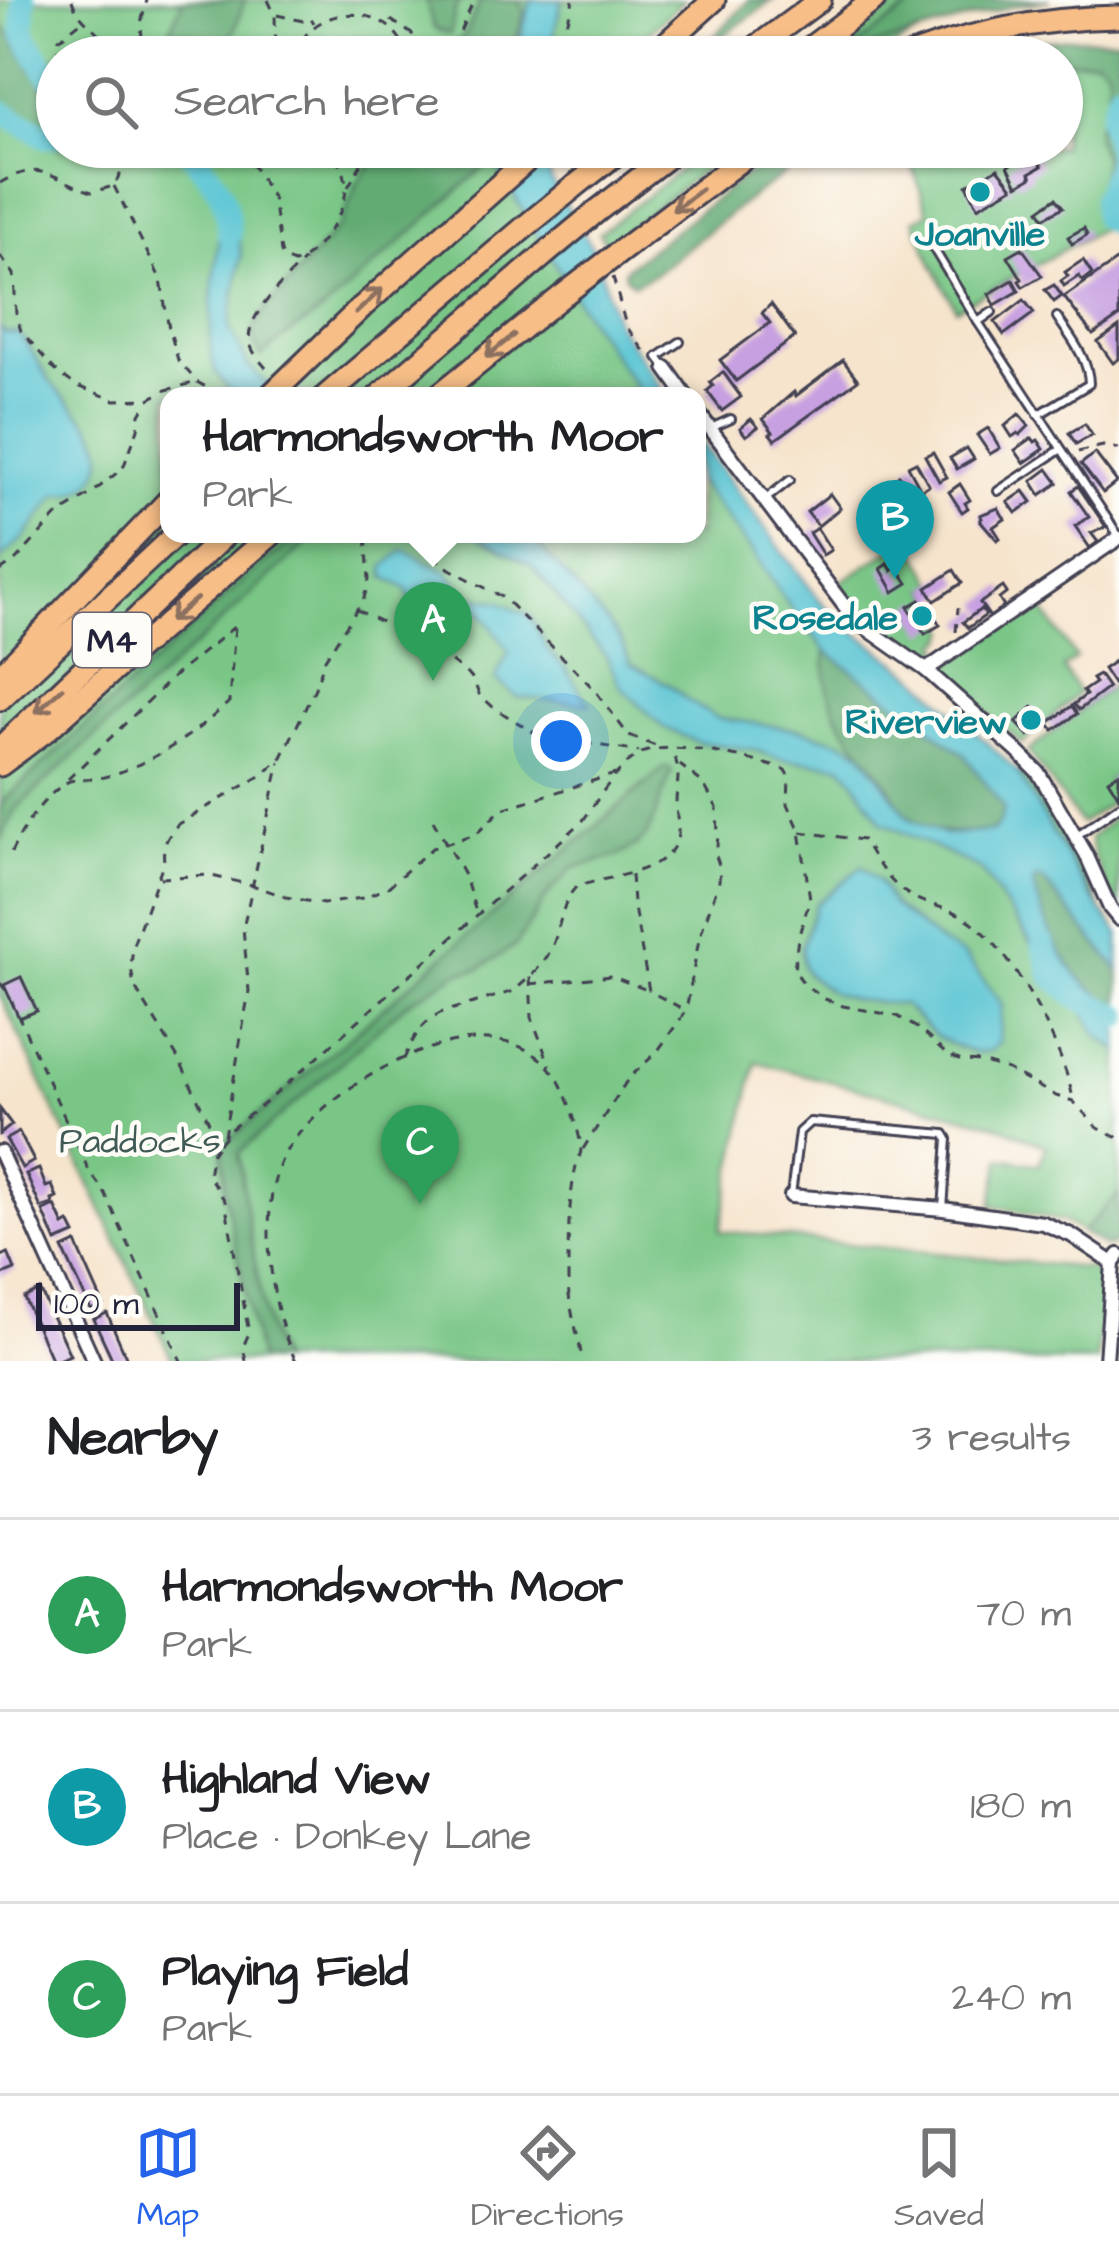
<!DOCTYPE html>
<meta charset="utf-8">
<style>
:root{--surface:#fff;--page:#f2f2f2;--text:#202124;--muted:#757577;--line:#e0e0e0;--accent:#2563eb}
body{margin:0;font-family:"Architects Daughter",sans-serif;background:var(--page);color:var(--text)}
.scale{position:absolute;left:36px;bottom:30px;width:204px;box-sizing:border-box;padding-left:12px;border:6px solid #22223b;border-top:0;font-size:33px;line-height:42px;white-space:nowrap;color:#22223b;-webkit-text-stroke:9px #fdfcf7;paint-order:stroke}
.you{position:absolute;left:561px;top:741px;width:42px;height:42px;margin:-30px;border:9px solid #fff;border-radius:50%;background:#1a73e8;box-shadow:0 0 0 18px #1a73e833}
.badge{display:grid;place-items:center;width:78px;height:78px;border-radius:50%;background:var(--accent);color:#fff;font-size:39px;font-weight:700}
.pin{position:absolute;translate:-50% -99px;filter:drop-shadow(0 3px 6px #0008)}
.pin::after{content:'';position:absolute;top:63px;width:42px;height:36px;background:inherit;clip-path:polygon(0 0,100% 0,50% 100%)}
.popup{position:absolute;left:160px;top:387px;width:546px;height:156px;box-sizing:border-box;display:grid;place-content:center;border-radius:24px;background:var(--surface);filter:drop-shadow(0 3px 9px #0005);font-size:39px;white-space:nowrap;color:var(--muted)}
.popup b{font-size:45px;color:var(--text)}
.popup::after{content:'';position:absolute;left:50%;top:100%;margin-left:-24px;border:24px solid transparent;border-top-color:var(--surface)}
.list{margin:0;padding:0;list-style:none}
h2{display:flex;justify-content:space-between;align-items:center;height:156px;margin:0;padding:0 48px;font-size:51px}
h2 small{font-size:39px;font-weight:400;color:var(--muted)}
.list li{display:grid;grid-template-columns:78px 1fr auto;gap:36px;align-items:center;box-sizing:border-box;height:192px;padding:0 48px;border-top:3px solid var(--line)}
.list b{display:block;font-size:45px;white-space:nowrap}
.list p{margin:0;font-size:39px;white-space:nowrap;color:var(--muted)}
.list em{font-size:39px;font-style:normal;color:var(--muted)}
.icon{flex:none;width:66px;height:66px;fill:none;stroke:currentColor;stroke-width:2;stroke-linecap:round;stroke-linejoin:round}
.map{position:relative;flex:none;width:1119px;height:1361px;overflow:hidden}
.search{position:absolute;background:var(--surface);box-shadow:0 3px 9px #0004;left:36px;right:36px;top:36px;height:132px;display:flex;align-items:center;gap:30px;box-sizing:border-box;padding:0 42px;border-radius:66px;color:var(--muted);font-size:45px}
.sheet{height:732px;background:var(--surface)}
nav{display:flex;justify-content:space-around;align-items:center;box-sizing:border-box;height:168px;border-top:3px solid var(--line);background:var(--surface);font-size:33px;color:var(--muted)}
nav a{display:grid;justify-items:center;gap:6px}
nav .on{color:var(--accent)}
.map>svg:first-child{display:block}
</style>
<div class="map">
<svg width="1119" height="1361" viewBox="0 0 1119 1361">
<rect width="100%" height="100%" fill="#fdfcf7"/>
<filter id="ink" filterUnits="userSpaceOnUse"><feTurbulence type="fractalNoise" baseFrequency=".00833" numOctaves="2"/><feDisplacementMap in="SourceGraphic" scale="24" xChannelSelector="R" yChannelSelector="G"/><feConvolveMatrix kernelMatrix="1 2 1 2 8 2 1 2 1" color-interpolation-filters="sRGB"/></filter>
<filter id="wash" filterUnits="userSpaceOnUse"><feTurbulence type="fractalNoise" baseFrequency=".004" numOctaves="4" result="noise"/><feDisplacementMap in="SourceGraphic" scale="48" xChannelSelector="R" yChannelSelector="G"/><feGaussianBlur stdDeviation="2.7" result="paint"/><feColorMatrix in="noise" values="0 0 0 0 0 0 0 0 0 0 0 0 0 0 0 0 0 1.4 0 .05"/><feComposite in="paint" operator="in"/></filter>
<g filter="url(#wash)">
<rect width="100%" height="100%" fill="#f6e4cc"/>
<!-- green -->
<g fill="#79c686" stroke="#4e7460" stroke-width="3">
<path d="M0 0H684L622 57H57V147H512L494 163 589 320 642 396H169V534H697V480L751 550 788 604 904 712 981 870 1053 976 1081 999 1084 1011 1099 1036 1119 1051V1237L1112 1246 1105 1247 1065 1222 992 1205 1001 1158 1039 1165 1046 1146 997 1125 756 1062 720 1231 1105 1270 1097 1361H173L0 995Z"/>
<path d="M905 0H921L847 53 927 30 871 57H828Z"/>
<path d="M1097 59 1109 69 1108 97 1100 115 1104 165 1100 176 1107 186 1102 208 1104 218 1112 223 956 309 932 264 914 220 928 213 906 147H1062V61Z"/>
<path d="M710 147H734L607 245 599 233Z"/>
<path d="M908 538 935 583 927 589 944 614 941 617 949 630 946 638 939 643 942 649 926 661 860 615 836 585Z"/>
<path d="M1039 604 1076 658 1063 668 1079 693 1022 744 944 672 952 662Z"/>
<path d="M1119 680V773L1108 780 1118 798 1081 824 1028 751Z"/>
<path d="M1016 770 1028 775 1046 798 1065 838 1082 864 1103 913Z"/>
<path d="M1119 813V911L1114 905 1093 854 1090 838Z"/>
</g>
<!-- forest -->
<g fill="#62ab73" stroke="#426657" stroke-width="3">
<path d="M183 0H245L224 57H158Z"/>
<path d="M426 0H461L456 7 450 34 434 29Z"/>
<path d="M481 0H518L525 11 510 57H444L466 33Z"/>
<path d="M749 0H773L698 54Z"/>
<path d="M921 0H1050L1013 6 843 55Z"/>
<path d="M0 20 45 90 57 98V127C35 128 17 113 0 100Z"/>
<path d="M1067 38 1119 39V227L1104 214V199L1108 188 1100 176C1109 152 1100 157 1097 138 1095 124 1104 111 1107 99 1109 90 1108 78 1108 69L1097 59 1062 61V57H957L997 46Z"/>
<path d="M383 147H489L493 159 326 308C304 325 281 337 261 357L254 342 253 329 264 312 340 225 358 182Z"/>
<path d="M782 147H825L755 194 653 275 634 284 625 277 624 271 627 267Z"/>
<path d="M299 534H317L16 809 0 840V804L235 588Z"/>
<path d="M826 651 964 754 1004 808 1000 823 992 831C962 833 939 838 912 819 900 811 894 793 886 781 853 737 820 711 826 651Z"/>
<path d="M665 767 672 770 648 834 637 845 618 856 573 868 549 893 517 944 479 969 459 972 406 1004 239 1153C243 1191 249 1230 256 1268 262 1300 266 1332 280 1361H259L225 1194 222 1146Z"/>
<path d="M1036 878 1043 880 1119 970V1004C1070 988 1046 929 1033 884Z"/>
<path d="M1119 1193V1237L1112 1246 1105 1247 1082 1232Z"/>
</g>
<!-- water -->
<g fill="#59c4d3" stroke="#3e7387" stroke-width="3">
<path d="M531 0H562L548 57H515Z"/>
<path d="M489 147H542L550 178 596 254 616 322 667 396H642L589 320 494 162Z"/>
<path d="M225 207 237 221 241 255 229 327 249 367 280 396H236C231 390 222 382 217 375 203 350 217 237 225 207Z"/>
<path d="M0 328 6 333H18C30 347 39 364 49 380 67 406 127 442 91 482 82 491 69 495 57 494L25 537 0 559Z"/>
<path d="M697 438 817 597 838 619 917 677 1016 770 1088 892 1119 934V970L1043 880 1036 879 1033 884C1046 929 1070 988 1119 1004V1051L1099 1036 1084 1011 1081 999 1053 975 981 870 882 822 852 777 840 765 781 759 751 749 697 742 663 727 621 687 606 656 532 566 474 534H524L533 539 606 621 623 645 630 663 671 686 687 700 717 718 802 730 846 743 862 752 909 818 945 835 993 831 1000 823 1004 808 964 754 826 651 788 604 751 550 697 480Z"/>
<path d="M404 549 447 572 467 595 501 602 530 616 549 652 565 668 589 704 516 697 495 679 509 651C472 599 476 595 411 605L407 589 385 577 384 567Z"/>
<path d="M862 866 879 881 892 904 942 944 965 956 1002 1004 999 1043 990 1051 975 1053 957 1047 934 1035 904 1005 855 1000 832 993 807 974 803 966 801 948 816 904Z"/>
</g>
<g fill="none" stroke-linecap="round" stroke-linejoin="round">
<!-- river -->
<g stroke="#59c4d3" stroke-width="24">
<path d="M24 0 23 33 48 74 57 83"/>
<path d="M1119 92 1110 117 1117 148 1118 162 1104 199 1105 218 1119 227"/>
<path d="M0 111 47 137 57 135"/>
<path d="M186 147C214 180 227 189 229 234"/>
<path d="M1043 944 1053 976 1081 999 1119 1016"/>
</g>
</g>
<g id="blocks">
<!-- building -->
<g fill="#c7a0e1">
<path d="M1035 147H1040L1042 152 1035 157 1042 166 1030 173 1032 177 1018 185 1008 166Z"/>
<path d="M998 168 1013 187 978 207 967 185 977 180 979 184 983 182 981 178Z"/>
<path d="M1056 198 1063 207 1044 218 1039 210Z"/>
<path d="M1084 228 1087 235 1072 244 1068 237Z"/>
<path d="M1022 248 1042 276 1023 287 1019 281 1022 279 1008 256Z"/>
<path d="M1119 259V317L1093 335 1064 297Z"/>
<path d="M1083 260 1092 274 1083 281 1079 276 1064 286 1061 281 1068 276 1065 272Z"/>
<path d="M1013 280 1019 291 995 305 989 294Z"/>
<path d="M1054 285 1062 296 1054 302 1045 290Z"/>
<path d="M1024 300 1034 313 1004 335 995 322Z"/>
<path d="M771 304 795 337 736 381 720 360 770 323 762 313Z"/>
<path d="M1119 327V359L1113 363 1098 342Z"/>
<path d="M843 360 858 380 775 440 770 434 773 432 763 419 794 392 796 396Z"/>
<path d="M723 372 741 397 722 411 707 391 713 386 710 382Z"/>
<path d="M1019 414 1029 426 1020 435 1018 433 1012 437 1005 426Z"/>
<path d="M751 419 758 427 746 436 740 428Z"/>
<path d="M1085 424 1092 435 1076 444 1069 433Z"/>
<path d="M988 428 1000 448 990 454 977 435Z"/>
<path d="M1032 438 1035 442 1038 440 1044 449 1024 463 1015 450Z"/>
<path d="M967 448 974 459 957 469 950 458Z"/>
<path d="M933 452 947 477 939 481 925 456Z"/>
<path d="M1095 453 1117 482 1103 493 1081 464Z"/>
<path d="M916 462 929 485 921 490 908 466Z"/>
<path d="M1048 469 1058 483 1041 495 1032 481Z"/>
<path d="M899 475 914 495 907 500 893 480Z"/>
<path d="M960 484 970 500 965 503 968 508 962 512 949 492Z"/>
<path d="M1078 486 1106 527 1091 533 1098 542 1090 548 1075 526 1089 517 1071 491Z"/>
<path d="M1024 491 1032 502 1016 513 1008 502Z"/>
<path d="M830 494 840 508 818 526 807 512Z"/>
<path d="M998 508 1005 519 993 527 1000 538 997 540 980 520 982 518 980 515Z"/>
<path d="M817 528 831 550 823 555 809 533Z"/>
<path d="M888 564 892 571 897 567 908 583 894 592 881 569Z"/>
<path d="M954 570 962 583 935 601 927 588Z"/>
<path d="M1003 587 1007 593 999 599 1004 607 990 617 980 603Z"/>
<path d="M920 600 931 617 934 615 940 625 925 634 908 607Z"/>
<path d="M981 609 986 615 968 628 963 622Z"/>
<path d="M1119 658V680L1113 684 1103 669Z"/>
<path d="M1099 675 1108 688 1079 710 1074 704 1086 695 1083 691 1095 683 1092 679Z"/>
<path d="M1072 706 1077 714 1054 730 1048 723Z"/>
<path d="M1033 707 1045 722 1029 736 1016 722Z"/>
<path d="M1119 773V797L1108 779Z"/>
<path d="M21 977 37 1011 19 1018 4 985Z"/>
<path d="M0 1109 12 1125 0 1134Z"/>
<path d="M19 1132 34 1161 22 1168 6 1139Z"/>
<path d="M39 1169 46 1187 52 1185 57 1198 52 1200 53 1204 41 1208 26 1174Z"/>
<path d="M55 1206 64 1225 69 1222 75 1234 56 1242 43 1211Z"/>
<path d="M76 1243 103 1304 91 1310 63 1249Z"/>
<path d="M8 1253 15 1270 0 1276V1257Z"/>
<path d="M40 1290 70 1355 56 1361H52L24 1298Z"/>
<path d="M107 1313 120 1343 128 1361H113L100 1333 94 1319Z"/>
</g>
</g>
</g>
<g filter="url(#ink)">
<use href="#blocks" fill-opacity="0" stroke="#423f51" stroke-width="3"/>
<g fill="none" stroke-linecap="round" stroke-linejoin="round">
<!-- lane casing -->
<g stroke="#423f51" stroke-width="12">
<g id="lane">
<path d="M929 241 976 319 1118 535"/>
<path d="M978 322 992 312"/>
<path d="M664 365 658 357 680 342"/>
<path d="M1038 415 1089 384C1089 359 1070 337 1057 317"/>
<path d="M713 427 731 419"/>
<path d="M998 491 1060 450"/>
<path d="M767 498 790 480"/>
<path d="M1076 836 1119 806"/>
<path d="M791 1195 799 1132 810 1122 945 1134 948 1139 943 1209"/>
</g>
</g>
<!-- street casing -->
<g stroke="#423f51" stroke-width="18">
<g id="street">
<path d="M666 368 686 396"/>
<path d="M697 411 855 620 926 670 1017 751 1038 772 1086 854 1110 908 1119 919"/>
<path d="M926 670 1119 538"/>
<path d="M0 1152 94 1361"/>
<path d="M791 1196 943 1209 1043 1223 1071 1235 1113 1263"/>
<path d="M1106 1361 1113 1263 1119 1255"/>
</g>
</g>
<!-- highway casing -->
<g stroke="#423f51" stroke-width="27">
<g id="highway">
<path d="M651 57 714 0"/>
<path d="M743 57 820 0"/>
<path d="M798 57 874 0"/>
<path d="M906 57C975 31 1046 18 1119 17"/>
<path d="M575 186 625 147"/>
<path d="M597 211 680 147"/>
<path d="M617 254 758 147"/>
<path d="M270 396 362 307 542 147"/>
<path d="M326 396 526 226"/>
<path d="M379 396 544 255"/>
<path d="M438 396 562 296"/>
<path d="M0 676 169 500"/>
<path d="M0 699 176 534"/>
<path d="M0 748 226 534"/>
<path d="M0 765 48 729 140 647 272 534"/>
</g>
</g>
<!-- path -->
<g stroke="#423f51" stroke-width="3" stroke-dasharray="9 9" stroke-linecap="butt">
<path d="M72 0C79 25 107 31 112 57"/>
<path d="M268 0 275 15 276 57"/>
<path d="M277 15 303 21 311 18 314 23"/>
<path d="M391 20 437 51"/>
<path d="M62 57 58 50 59 39 83 20"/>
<path d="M143 57 141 23 147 0"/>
<path d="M295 57C309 0 395 0 407 57"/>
<path d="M436 57 459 34 474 0"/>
<path d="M559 57 573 0"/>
<path d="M242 147 273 199 281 252 284 259 294 263C308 258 315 249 324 238 348 207 356 178 329 147"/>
<path d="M0 183C42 158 52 179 92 192L114 186 135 147"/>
<path d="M114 186 161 280 168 324 178 360 197 382 222 396"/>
<path d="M348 187 371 147"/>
<path d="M0 256 14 274 16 315 21 331 55 370 75 385 115 400 149 399 166 390 197 382"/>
<path d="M613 277 626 326 647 355"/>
<path d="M266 368C260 361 252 352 250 343 243 317 288 278 304 260"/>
<path d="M1078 452 1103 446 1119 449"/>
<path d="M404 534 450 569 504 598 594 689 629 736 664 749"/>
<path d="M0 571 16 560 58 515 92 493 123 468 138 429 140 414 148 401"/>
<path d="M357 610 432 647 472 678 479 694 494 708 538 735 639 752"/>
<path d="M956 632 958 608"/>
<path d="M68 779 174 676 234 627"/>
<path d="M433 820 465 877 476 912"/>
<path d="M801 832 863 840C876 861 889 884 911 896 928 906 948 907 964 917 1010 943 1064 1048 1073 1099"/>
<path d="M11 853C23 827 39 803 62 785 74 776 93 781 108 776 154 762 195 734 229 702L235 626"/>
<path d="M631 875 633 902 649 991 685 1010"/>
<path d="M160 878 207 875 252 885 286 897 323 904 362 898 387 888 432 848 476 834 502 809 615 774"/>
<path d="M530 977 532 1018 550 1066"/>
<path d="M0 983 8 993 89 1171 104 1191 181 1361"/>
<path d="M530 984 611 976 647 990"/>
<path d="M404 1059C413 1039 420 1024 440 1013L514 991C526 980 541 968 549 953 561 932 559 905 576 887 604 876 663 875 676 842 681 830 676 817 676 805 676 782 683 771 671 750"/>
<path d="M224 1136 249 991 243 928 280 762"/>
<path d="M219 1143 232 1128 269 1100 582 822C598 799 613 773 636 756 665 736 752 759 785 770L789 777 788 804 800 831 810 899 798 938 794 970 805 985 825 999 843 1006 897 1016 919 1029 947 1055 962 1061 981 1062 1008 1070 1056 1096 1073 1101 1098 1128 1119 1138"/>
<path d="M583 1149 628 1079 657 1052 686 1011 699 939 719 881 720 868 716 856 718 836 717 808 703 783 680 765"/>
<path d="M246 1361 243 1347 249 1333 225 1201 208 1175 212 1153 219 1143 179 1060 134 986 131 967 133 945 164 861C162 845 167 837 178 824L264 774 282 757 315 688 325 659 364 598 369 580 366 534"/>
<path d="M296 1361C269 1310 256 1200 287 1150 330 1079 506 981 561 1085 569 1102 578 1127 581 1146 582 1155 576 1162 575 1171 568 1205 568 1245 568 1280 568 1308 579 1334 582 1361"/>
</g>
<!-- lane -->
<use href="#lane" stroke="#fff" stroke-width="6"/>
<!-- street -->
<use href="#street" stroke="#fff" stroke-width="12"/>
<!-- highway -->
<use href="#highway" stroke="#f7be87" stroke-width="21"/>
<!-- highway-bridge casing -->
<g stroke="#423f51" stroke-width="27" stroke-linecap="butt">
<g id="highway-bridge">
<path d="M526 226 575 186"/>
<path d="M544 255 597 211"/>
<path d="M562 296 617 254"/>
</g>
</g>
<!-- highway-bridge -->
<use href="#highway-bridge" stroke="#f7be87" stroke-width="21"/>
</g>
<!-- one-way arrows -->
<defs><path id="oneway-shaft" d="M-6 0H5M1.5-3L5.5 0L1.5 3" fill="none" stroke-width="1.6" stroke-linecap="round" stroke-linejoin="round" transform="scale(3)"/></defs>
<g stroke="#8c7061">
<use href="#oneway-shaft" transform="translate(687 200) rotate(143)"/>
<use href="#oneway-shaft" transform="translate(369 301) rotate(-43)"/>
<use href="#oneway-shaft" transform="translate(500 346) rotate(141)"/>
<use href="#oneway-shaft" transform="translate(183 610) rotate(140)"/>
<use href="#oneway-shaft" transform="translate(49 700) rotate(137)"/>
</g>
</g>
<!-- markers -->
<g fill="#0f9aa8" stroke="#fdfcf7" stroke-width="4.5">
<circle cx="980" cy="192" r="12"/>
<circle cx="922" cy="616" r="12"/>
<circle cx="1031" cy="720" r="12"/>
</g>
<g text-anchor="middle" stroke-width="9" stroke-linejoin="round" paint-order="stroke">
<!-- shield labels -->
<rect fill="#fdfcf7" stroke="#646373" stroke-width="3" x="73" y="613" width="78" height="54" rx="9"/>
<g font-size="33" font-weight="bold" fill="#22223b">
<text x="112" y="652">M4</text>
</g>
<!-- culture labels -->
<g font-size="36" font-weight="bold" fill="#0d838f" stroke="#fdfcf7" text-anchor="end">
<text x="980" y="245" text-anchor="middle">Joanville</text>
<text x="898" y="629">Rosedale</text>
<text x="1007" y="733">Riverview</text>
</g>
<!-- park labels -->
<g font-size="36" fill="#405b55" stroke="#fdfcf7">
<text x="140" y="1152">Paddocks</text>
</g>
</g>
</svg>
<div class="scale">100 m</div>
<div class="you"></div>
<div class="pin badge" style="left:433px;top:681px;background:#2e9e5b">A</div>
<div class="popup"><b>Harmondsworth Moor</b>Park</div>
<div class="pin badge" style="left:895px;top:579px;background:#0f9aa8">B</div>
<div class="pin badge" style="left:420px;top:1204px;background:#2e9e5b">C</div>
<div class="search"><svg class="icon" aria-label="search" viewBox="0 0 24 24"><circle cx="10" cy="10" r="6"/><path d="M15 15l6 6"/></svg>Search here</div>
</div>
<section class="sheet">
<h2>Nearby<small>3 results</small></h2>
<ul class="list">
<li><span class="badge" style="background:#2e9e5b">A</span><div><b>Harmondsworth Moor</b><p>Park</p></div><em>70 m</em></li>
<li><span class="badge" style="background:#0f9aa8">B</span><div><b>Highland View</b><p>Place · Donkey Lane</p></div><em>180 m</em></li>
<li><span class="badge" style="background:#2e9e5b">C</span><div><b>Playing Field</b><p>Park</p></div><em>240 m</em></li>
</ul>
</section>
<nav>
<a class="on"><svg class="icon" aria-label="map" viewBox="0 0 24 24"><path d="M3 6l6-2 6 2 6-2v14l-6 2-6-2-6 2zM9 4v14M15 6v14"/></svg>Map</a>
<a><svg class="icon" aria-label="directions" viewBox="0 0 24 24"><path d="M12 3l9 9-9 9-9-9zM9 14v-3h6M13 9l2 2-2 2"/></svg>Directions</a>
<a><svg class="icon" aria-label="saved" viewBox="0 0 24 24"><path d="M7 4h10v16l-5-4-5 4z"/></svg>Saved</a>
</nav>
